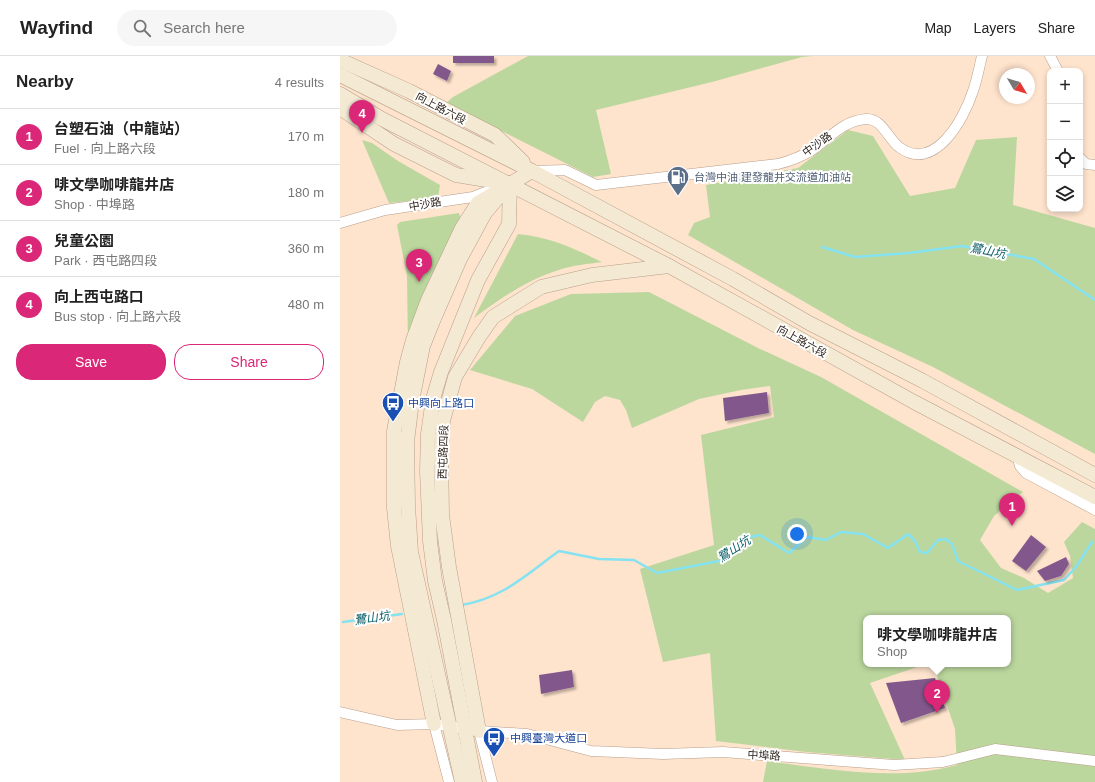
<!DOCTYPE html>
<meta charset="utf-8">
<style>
:root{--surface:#fff;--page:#f6f6f6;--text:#222;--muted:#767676;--line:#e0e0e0;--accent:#db2777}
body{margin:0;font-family:Arial,"Noto Sans TC",sans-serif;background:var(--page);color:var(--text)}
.controls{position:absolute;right:12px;top:12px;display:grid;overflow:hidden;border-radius:8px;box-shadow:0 2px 6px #0003}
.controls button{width:36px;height:36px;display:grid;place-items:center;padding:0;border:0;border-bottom:1px solid var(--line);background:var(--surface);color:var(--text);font:20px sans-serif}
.compass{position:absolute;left:659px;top:12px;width:36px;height:36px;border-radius:50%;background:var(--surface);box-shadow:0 2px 6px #0003;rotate:128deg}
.you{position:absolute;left:457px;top:478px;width:14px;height:14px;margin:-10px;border:3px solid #fff;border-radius:50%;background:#1a73e8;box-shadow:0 0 0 6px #1a73e833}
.badge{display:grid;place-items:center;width:26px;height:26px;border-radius:50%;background:var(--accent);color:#fff;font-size:13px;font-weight:700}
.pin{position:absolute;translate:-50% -33px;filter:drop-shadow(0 1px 2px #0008)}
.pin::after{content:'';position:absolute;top:21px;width:14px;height:12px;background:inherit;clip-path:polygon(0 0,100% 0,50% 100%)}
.popup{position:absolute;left:523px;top:559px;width:148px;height:52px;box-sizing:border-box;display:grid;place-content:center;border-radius:8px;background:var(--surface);filter:drop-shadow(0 1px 3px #0005);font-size:13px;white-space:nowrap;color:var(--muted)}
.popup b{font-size:15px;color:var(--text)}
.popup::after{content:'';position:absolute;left:50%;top:100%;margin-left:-8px;border:8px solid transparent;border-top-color:var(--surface)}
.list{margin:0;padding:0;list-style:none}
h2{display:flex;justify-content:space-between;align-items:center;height:52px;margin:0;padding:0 16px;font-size:17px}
h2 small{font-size:13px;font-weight:400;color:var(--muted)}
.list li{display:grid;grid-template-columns:26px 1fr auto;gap:12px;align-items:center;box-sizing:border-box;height:56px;padding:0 16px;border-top:1px solid var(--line)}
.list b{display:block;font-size:15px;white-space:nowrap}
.list p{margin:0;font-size:13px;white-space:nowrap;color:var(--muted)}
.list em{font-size:13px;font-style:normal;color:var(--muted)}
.actions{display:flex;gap:8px;padding:12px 16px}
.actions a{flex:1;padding:9px 0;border:1px solid var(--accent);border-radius:16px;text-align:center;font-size:14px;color:var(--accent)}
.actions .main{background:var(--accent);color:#fff}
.icon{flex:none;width:22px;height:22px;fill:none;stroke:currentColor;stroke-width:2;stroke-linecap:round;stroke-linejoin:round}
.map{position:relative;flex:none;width:755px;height:726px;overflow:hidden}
header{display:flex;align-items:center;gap:24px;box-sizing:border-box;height:56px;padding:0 20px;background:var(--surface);border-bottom:1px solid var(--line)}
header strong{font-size:19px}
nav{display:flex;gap:22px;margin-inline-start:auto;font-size:14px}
.search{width:280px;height:36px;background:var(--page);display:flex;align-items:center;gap:10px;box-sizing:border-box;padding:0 14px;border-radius:22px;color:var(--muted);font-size:15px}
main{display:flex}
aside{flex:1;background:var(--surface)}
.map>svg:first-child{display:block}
</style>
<header>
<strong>Wayfind</strong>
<div class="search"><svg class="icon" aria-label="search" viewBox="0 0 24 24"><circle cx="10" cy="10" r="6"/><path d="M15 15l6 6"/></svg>Search here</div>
<nav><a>Map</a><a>Layers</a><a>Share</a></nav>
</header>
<main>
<aside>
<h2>Nearby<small>4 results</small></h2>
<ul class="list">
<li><span class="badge">1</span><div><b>台塑石油（中龍站）</b><p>Fuel · 向上路六段</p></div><em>170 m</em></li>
<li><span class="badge">2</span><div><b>啡文學咖啡龍井店</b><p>Shop · 中埠路</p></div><em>180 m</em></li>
<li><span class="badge">3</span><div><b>兒童公園</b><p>Park · 西屯路四段</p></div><em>360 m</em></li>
<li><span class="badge">4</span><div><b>向上西屯路口</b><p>Bus stop · 向上路六段</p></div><em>480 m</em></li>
</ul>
<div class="actions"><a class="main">Save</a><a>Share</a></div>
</aside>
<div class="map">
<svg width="755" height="726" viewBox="0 0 755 726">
<defs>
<filter id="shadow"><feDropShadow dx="2.5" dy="2.5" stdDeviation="1" flood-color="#0004"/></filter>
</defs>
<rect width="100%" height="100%" fill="#fee3cd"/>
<!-- green -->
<g fill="#bcd79e">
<path d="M188 0H473L462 1 372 26 256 54 271 118 253 121 106 47 113 41Z"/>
<path d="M508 74 533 80 570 140 615 132 636 84 677 81 673 149 755 172V398L593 311 513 274 348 179 354 167 370 161 366 129 458 112Z"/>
<path d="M22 84 32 87 58 105 100 129 98 142 49 147Z"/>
<path d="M119 157 121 165 68 290 67 220 57 169 60 166Z"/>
<path d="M178 178C210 181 233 192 262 206 248 208 233 209 219 214 187 224 161 242 134 262Z"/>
<path d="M309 236 418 292 481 321 683 436 654 460 640 484 661 512 684 522 708 537 733 522 730 500 724 486 742 466 755 473V726H423L427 705C488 713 557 726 617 709L615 673 593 608H668V562H526V608H586L530 627 565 704 466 696 376 685 370 597 323 606 300 513 374 489 361 379 434 361 430 330 401 334 359 343 292 372 286 354 280 344 265 340 255 346 243 366 192 333 130 314 175 260 231 238Z"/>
</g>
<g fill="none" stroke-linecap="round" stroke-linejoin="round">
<!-- stream -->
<g stroke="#85e2f0" stroke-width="2.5">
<path d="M482 191 515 201 569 197 622 190 694 203 755 244"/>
<path d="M121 549C162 543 187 518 219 495L259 503 294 504 317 517 379 505 397 493 410 481 420 479 449 497 467 481 486 484 501 476 523 478 548 492 568 478 575 485 580 496 587 497 598 484 606 483 612 488 618 505 677 534 724 524 736 511 752 486"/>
<path d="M3 566 62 558"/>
</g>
</g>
<!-- building -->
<g fill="#82598c" filter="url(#shadow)">
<rect x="113" y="0" width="41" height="7"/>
<path d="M98 8 111 15 107 25 93 18Z"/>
<path d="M427 336 429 357 385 365 383 342Z"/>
<path d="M691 479 706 491 686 515 672 505Z"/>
<path d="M726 501 729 508 721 520 705 525 697 515Z"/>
<path d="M232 614 234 631 201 638 199 619Z"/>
<path d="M595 622 605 652 561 667 546 627Z"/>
</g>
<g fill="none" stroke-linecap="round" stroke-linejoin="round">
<!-- street casing -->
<g stroke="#b89f8a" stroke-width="11">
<g id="street">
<path d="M710 0 718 15"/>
<path d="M740 102 746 108 755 109"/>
<path d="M194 115 225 114 256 129 438 108C450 105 461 101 472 94 490 82 502 65 526 63 542 62 548 83 559 91 594 118 624 63 633 35 637 24 639 12 642 0"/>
<path d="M0 167 45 154 133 141 151 134"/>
<path d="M677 399 680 410 686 417 755 454"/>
<path d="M0 656 57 669 94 668 139 675 187 678 251 695 323 698 383 696 554 709 603 706 655 693 755 705"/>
<path d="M94 668 109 726"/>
<path d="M139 675 152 726"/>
</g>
</g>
<!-- secondary casing -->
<g stroke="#b89f8a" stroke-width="15">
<g id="secondary">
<path d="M0 4 69 35 155 79 183 106"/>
<path d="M0 19 192 115 393 223 469 267 583 325 755 419"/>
<path d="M0 38 42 63 329 210 574 346 755 441"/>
<path d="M0 52 54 88 116 119 159 126"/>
<path d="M94 668 58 490 54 452V375L67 306 73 284 88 244 122 172 138 147 192 115"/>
<path d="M139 675 109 511 102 459 101 396 103 365 115 321 139 281 153 261 201 231 252 219 329 210"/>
<path d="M122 726 71 496 68 450 67 386 72 345 83 290 93 265 120 203 145 157 170 127"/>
<path d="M135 726 104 564 95 525 90 485 87 415 88 378 93 343 101 316 138 224 169 168 170 127"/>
</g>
</g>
<!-- street -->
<use href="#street" stroke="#fff" stroke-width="10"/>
<!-- secondary -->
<use href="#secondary" stroke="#f4ead4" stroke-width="14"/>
</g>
<!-- icons -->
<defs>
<g id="fuel-pin" transform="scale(1.15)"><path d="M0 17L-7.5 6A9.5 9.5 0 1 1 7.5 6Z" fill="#5c6f8a" stroke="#fff"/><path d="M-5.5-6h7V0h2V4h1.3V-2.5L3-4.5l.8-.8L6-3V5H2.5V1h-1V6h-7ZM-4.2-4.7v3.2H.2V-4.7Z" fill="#fff"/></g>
<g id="bus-pin" transform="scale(1.15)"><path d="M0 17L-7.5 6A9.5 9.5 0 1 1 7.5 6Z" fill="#1a4fb4" stroke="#fff"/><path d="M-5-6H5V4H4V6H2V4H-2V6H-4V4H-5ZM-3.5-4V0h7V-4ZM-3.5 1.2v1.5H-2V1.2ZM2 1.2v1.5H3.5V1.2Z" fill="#fff"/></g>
</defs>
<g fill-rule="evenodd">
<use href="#fuel-pin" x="338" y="121"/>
<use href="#bus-pin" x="53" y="347"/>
<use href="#bus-pin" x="154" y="682"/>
</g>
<g text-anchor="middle" stroke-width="4" stroke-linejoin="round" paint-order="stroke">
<!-- street labels -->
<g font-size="11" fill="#31271f" stroke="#fff">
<text transform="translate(101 52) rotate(28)" y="4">向上路六段</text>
<text transform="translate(477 88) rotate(-35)" y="4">中沙路</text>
<text transform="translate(85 148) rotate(-10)" y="4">中沙路</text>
<text transform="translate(462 285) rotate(29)" y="4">向上路六段</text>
<text transform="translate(103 396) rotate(-88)" y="4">西屯路四段</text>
<text transform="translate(424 699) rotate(3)" y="4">中埠路</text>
</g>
<!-- service labels -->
<g font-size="11" fill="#4e5e75" stroke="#fff" text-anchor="start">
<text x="354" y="125">台灣中油 建發龍井交流道加油站</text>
</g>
<!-- transit labels -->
<g font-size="11" fill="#164399" stroke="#fff" text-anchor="start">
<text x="68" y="351">中興向上路口</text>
<text x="170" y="686">中興臺灣大道口</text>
</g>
<!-- water labels -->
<g font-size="12" font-style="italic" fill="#065b65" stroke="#fff">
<text transform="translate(648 195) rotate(11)" y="4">鷺山坑</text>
<text transform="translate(394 493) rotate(-33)" y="4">鷺山坑</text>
<text transform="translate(32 562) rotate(-8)" y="4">鷺山坑</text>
</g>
</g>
</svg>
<div class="controls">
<button>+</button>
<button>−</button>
<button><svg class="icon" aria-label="locate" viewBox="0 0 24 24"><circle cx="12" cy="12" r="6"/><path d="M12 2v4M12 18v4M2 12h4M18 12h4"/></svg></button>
<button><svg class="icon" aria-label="layers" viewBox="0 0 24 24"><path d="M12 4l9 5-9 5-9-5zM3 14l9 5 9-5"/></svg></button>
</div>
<svg class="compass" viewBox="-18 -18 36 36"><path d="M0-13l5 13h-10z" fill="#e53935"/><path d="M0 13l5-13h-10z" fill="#767676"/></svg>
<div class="you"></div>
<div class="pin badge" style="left:672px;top:470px">1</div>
<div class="pin badge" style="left:597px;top:657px">2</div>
<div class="popup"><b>啡文學咖啡龍井店</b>Shop</div>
<div class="pin badge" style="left:79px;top:226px">3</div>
<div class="pin badge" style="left:22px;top:77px">4</div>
</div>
</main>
